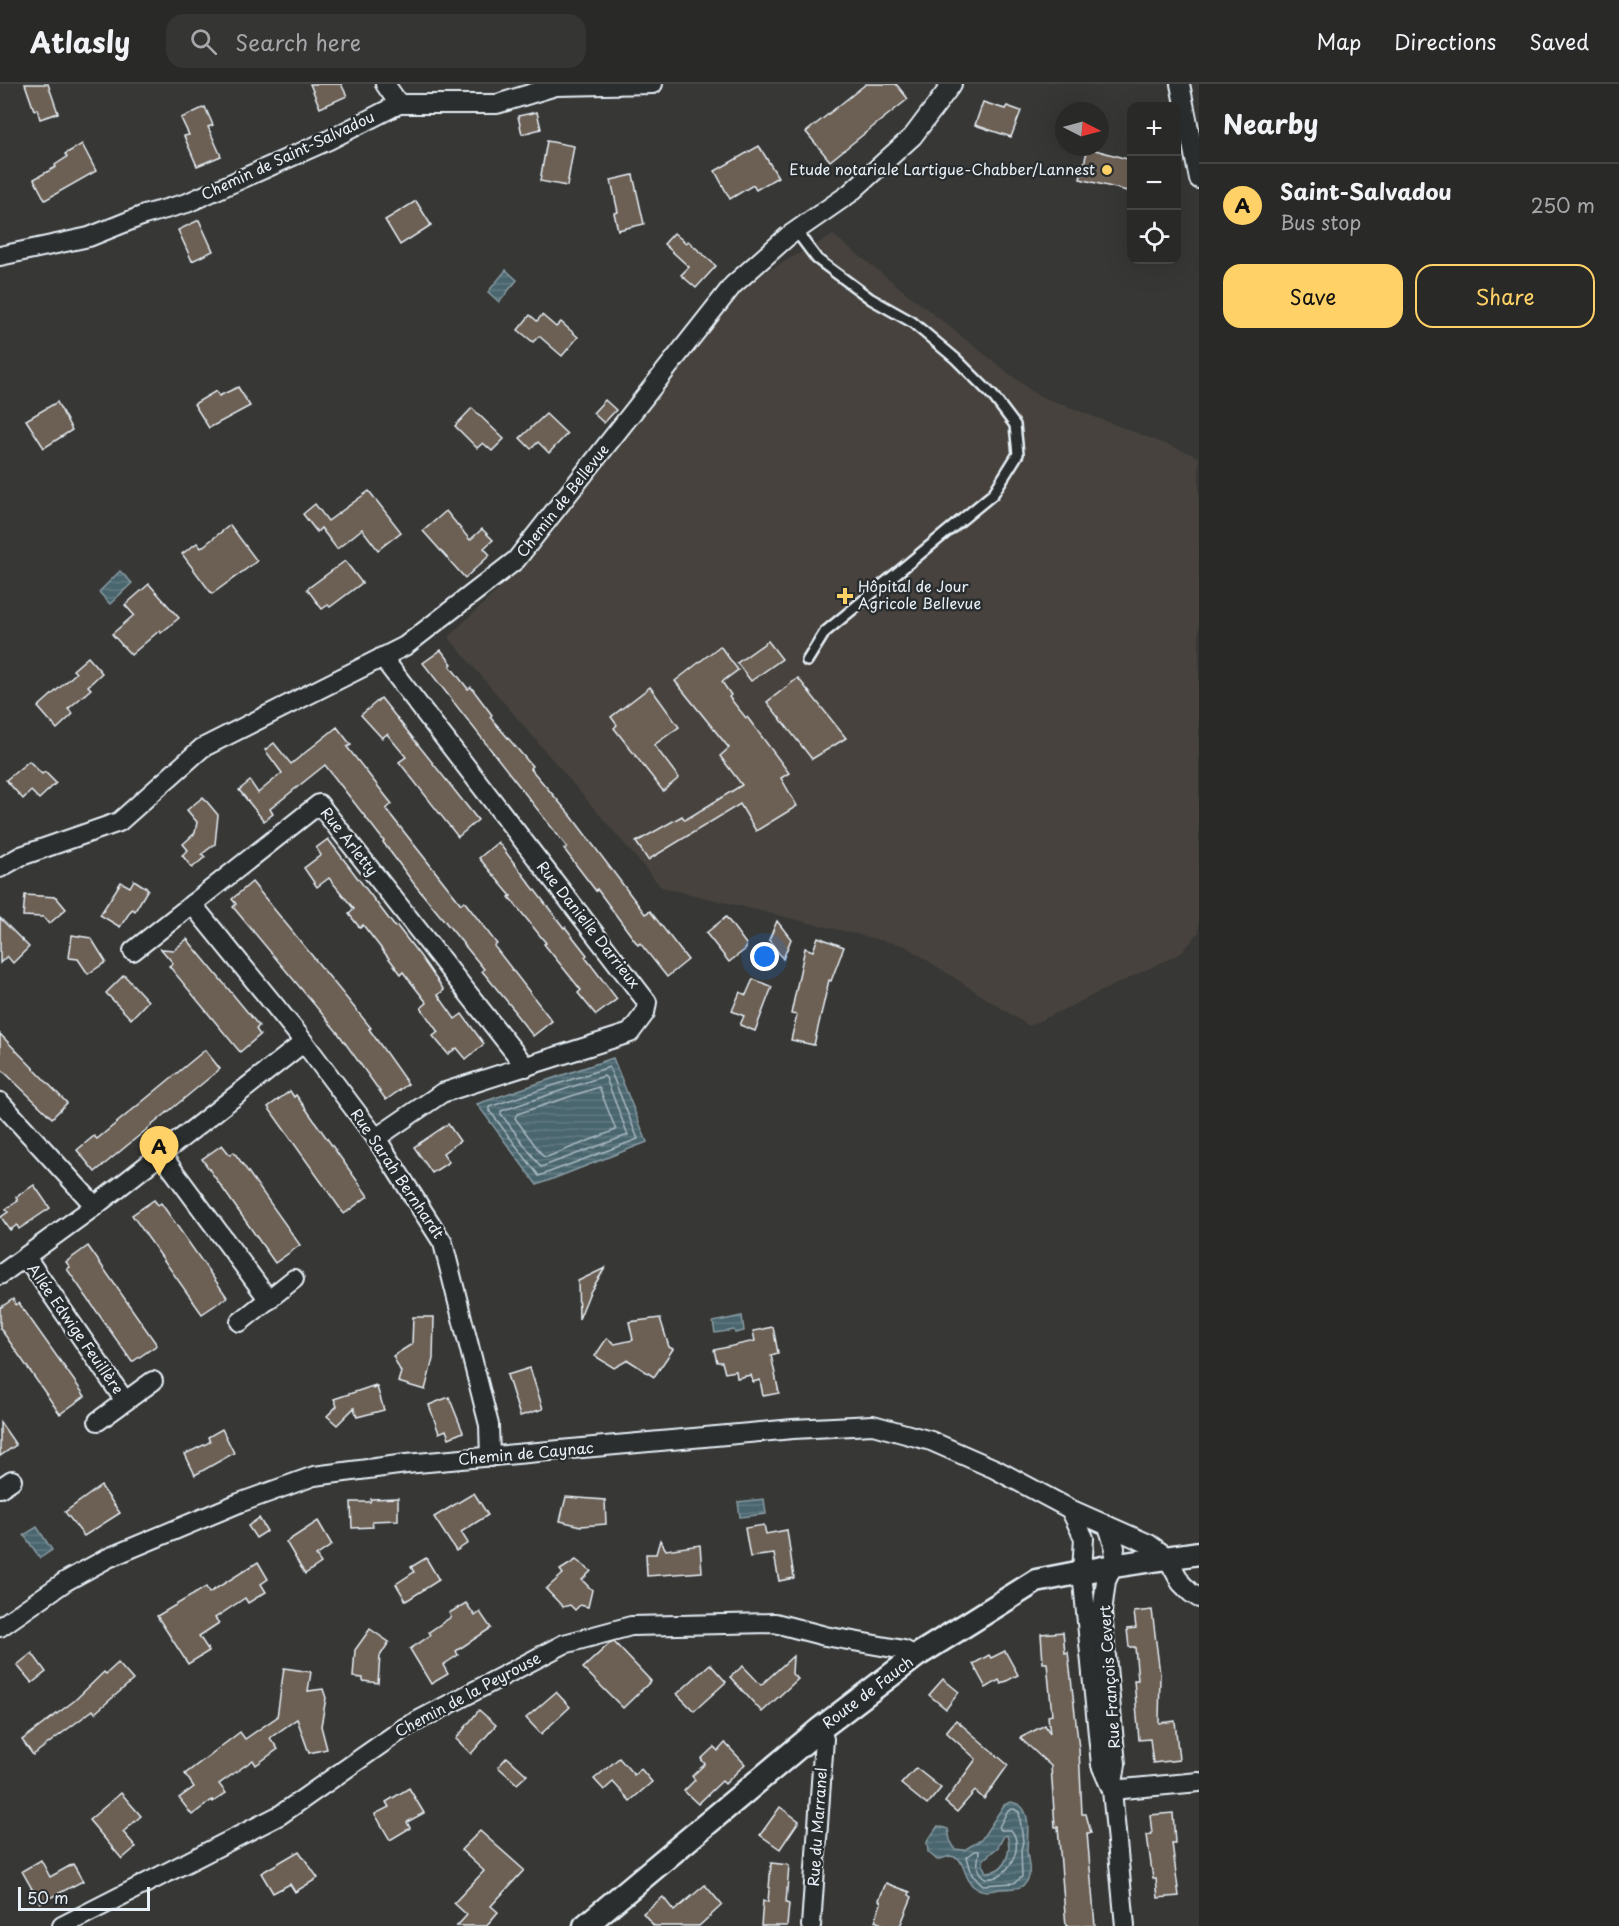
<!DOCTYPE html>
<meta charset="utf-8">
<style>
:root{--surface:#292928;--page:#353534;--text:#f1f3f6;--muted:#a5a6a8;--line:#454545;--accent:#ffd166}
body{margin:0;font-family:"Playpen Sans",sans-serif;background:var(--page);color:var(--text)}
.controls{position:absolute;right:18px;top:18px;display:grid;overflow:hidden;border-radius:12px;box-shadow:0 6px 24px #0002}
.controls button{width:54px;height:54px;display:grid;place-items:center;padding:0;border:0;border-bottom:2px solid var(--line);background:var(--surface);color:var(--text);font:30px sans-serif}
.compass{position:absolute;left:1055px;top:18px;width:54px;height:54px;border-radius:50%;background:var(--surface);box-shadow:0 6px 24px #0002;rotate:96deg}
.scale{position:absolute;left:18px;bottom:15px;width:132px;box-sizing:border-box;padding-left:6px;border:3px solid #e8f1f8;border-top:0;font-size:16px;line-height:21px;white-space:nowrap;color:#e8f1f8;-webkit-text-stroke:4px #2a2d2e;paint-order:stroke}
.you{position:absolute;left:765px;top:873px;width:21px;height:21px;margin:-15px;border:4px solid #fff;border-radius:50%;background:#1a73e8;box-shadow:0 0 0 9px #1a73e833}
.badge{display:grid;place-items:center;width:39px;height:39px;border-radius:50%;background:var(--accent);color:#111;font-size:20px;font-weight:700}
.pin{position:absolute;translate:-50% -50px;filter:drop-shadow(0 2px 3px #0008)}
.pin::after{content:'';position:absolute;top:32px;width:21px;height:18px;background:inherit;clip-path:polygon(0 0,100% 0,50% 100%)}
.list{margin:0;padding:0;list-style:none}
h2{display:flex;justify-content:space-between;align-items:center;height:78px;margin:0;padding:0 24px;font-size:26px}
h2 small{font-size:20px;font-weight:400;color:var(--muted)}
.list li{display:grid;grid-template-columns:39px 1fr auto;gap:18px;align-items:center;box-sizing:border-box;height:84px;padding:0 24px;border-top:2px solid var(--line)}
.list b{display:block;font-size:22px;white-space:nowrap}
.list p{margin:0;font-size:20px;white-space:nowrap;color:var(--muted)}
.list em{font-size:20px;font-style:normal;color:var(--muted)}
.actions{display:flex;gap:12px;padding:18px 24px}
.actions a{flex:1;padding:14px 0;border:2px solid var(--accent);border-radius:18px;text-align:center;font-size:21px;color:var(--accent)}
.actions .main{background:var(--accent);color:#111}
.icon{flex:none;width:33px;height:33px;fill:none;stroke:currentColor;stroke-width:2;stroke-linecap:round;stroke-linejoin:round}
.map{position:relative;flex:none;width:1199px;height:1842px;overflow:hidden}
header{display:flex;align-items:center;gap:36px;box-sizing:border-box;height:84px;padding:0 30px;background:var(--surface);border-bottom:2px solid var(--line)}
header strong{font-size:28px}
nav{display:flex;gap:33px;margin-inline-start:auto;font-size:21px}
.search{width:420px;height:54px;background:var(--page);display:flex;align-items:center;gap:15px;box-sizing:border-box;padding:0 21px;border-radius:18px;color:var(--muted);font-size:22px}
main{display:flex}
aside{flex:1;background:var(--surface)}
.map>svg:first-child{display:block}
</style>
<header>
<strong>Atlasly</strong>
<div class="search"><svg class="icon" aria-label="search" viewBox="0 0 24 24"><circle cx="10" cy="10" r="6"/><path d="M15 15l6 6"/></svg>Search here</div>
<nav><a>Map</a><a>Directions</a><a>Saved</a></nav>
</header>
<main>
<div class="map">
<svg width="1199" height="1842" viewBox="0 0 1199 1842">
<defs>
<pattern id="water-rules" width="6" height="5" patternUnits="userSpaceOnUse" patternTransform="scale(1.5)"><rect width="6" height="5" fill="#4a656e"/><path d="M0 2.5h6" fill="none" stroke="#647c83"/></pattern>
</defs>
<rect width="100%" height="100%" fill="#373735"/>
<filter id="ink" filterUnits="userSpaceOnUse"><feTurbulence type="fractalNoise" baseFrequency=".0167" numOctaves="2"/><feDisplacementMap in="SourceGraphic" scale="12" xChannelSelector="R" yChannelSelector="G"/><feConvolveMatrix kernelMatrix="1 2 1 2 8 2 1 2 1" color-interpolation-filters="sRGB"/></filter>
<g filter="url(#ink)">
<!-- built -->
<path fill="#47433e" d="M833 151 1035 310 1199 373V848L1181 869 1029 942 905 862 661 803 448 553 534 472 747 198Z"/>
<!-- water -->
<g fill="url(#water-rules)" stroke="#899da5" stroke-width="1.5" fill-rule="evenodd">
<path d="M506 186 517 196 499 218 488 208Z"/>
<path d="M120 487 132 499 110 520 99 508Z"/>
<path d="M613 974 647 1058 537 1101 477 1020Z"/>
<path d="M742 1232 744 1247 735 1249 734 1246 715 1249 713 1238Z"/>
<path d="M764 1415 766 1430 740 1433 738 1418Z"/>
<path d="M37 1443 52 1466 40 1474 24 1451Z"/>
<path d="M1010 1718C1034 1720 1027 1751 1027 1768 1028 1779 1034 1795 1022 1802 1016 1806 1007 1804 1000 1805 990 1807 982 1809 973 1802 965 1794 965 1782 958 1774L950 1772 937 1776 928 1768 927 1758 938 1742 948 1745 950 1756 955 1765 964 1766 981 1756 1004 1721ZM1007 1751C1012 1767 1006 1789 986 1788L983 1782V1776L998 1763 1004 1752Z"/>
</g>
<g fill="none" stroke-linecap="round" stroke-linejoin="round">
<!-- shore -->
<g stroke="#a9b9c1" stroke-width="1.5">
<path d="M609 983 638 1055 539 1092 489 1026V1023Z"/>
<path d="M604 992 606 994 628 1051 541 1083 501 1030V1027Z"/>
<path d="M599 1003 616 1046 547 1073 543 1072 515 1034 517 1030Z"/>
<path d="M1014 1725 1019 1728 1023 1757 1021 1766 1022 1793 1014 1799 983 1801 972 1791 967 1773 975 1767H979C979 1777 973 1786 985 1794 1007 1798 1026 1763 1011 1746H1001L999 1743 1008 1726Z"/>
</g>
</g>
<!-- building -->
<g fill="#6c5e53" stroke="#e8f1f8" stroke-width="1.5">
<path d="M25 0H48L58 29 40 35 37 25 34 26Z"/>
<path d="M310 0H341L347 12 320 24Z"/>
<path d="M866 0H896L908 15 830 77 806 48Z"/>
<path d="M983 18 1005 25 1007 22 1021 27 1011 53 975 41Z"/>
<path d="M205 23 213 41 208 43 221 72 197 82 184 52 189 51 181 34Z"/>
<path d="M537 28 541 45 522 50 518 32Z"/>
<path d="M547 57 574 62 567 102 540 97Z"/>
<path d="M82 60 96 87 45 116 34 95 56 83 55 81 67 73 65 70Z"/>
<path d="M759 62 778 93 756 106 753 101 730 115 715 87Z"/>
<path d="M1088 64 1131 76V108L1080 95Z"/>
<path d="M633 91 644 140 618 146 614 129 618 128 611 96Z"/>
<path d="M416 117 431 141 400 161 385 136Z"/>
<path d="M199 136 213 167 192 177 178 146Z"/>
<path d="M674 149 686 159 688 157 716 182 696 204 681 191 689 183 664 160Z"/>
<path d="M530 231 537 237 542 231 556 243 561 238 578 253 562 272 539 252 533 258 518 246Z"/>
<path d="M238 303 250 322 209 344 194 320 216 307 219 312Z"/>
<path d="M605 316 616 326 604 339 593 329Z"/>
<path d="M57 318 72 346 44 364 26 336Z"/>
<path d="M472 324 504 355 492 367 483 359 477 364 455 342Z"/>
<path d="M546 330 567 350 549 369 538 358 531 365 520 354Z"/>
<path d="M369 407 401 448 378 466 362 445 337 465 321 444 317 448 303 430 315 420 328 437Z"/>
<path d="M446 427 470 456 482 445 493 456 484 464 490 471 465 494 423 447Z"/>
<path d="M230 441 257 477 212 510 182 470 197 459 201 464Z"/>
<path d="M345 477 362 499 330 523 328 521 322 525 307 505Z"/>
<path d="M149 500 179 534 161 549 160 546 131 571 112 550 134 531 125 521Z"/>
<path d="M768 557 782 575 751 597 737 579Z"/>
<path d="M720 562 738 586 722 598 731 611 729 613 746 634 747 633 789 689 781 694 797 722 756 747 740 720 648 776 636 758 682 732 685 736 742 701 720 672 729 664 675 597Z"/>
<path d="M441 566 452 580 450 582 468 605 471 603 492 631 490 633 532 682 530 684 572 733 645 830 650 827 688 876 667 893 640 859 638 861 597 805 596 807 564 765 567 763 423 579Z"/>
<path d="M88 573 102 589 88 602 91 605 68 625 73 630 57 645 38 623 76 589 73 586Z"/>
<path d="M798 594 846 654 812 675 767 618Z"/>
<path d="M650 603 679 643 654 661 679 694 663 707 614 644 617 641 611 633Z"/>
<path d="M381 614 478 736 458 753 399 678 406 673 387 650 382 654 361 631Z"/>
<path d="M337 643 351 661 347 663 392 720 386 725 461 820 464 817 497 860 494 862 552 937 533 952 514 928 515 927 482 887 484 885 415 801 383 758 384 757 325 681 270 725 273 730 264 737 239 706 250 697 258 709 282 689 265 666 274 659 291 680Z"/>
<path d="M29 677 42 690 45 688 56 699 39 715 31 707 23 715 6 696Z"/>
<path d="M203 713 218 731 215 760 202 770 205 773 192 784 182 771 188 766 183 760 195 749 197 738 187 726Z"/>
<path d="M328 755 395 843 397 842 421 873 444 906 438 911 455 935 462 930 484 960 466 975 457 964 448 970 433 952 438 948 421 924 427 919 403 888 401 890 363 841 360 844 349 830 354 825 329 794 317 803 304 784 321 771 316 764Z"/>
<path d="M498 758 564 844 565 843 587 871 585 873 617 915 596 931 578 909 581 906 544 860 546 859 509 813 511 812 479 774Z"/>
<path d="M134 796 148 805 135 827 132 825 120 843 100 831 121 798 130 803Z"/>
<path d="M252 798 371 944 369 945 408 1000 386 1016 338 949 233 823 236 820 232 815Z"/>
<path d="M25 811 56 813 66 825 49 840 43 833 23 832Z"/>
<path d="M726 833 746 860V865L729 878 706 849Z"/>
<path d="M0 834 29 863 13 879 7 872 0 879Z"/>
<path d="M777 837 791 855 783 875 769 856Z"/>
<path d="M72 851 91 854 106 878 88 890 78 875 69 874Z"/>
<path d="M818 853 844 863 831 897 829 896 814 961 791 956 797 931 791 930 805 864 813 867Z"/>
<path d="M187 855 259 942 256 945 260 951 240 968 169 882 173 879 161 865 174 866Z"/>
<path d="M124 891 148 917 131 935 106 909Z"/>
<path d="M753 895 772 903 755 947 740 941 744 932 732 927 740 908 746 911Z"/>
<path d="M0 950 67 1019 52 1034 0 984Z"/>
<path d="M205 966 220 985 95 1088 77 1066 94 1052 97 1055Z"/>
<path d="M290 1007 294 1013 296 1011 368 1112 344 1130 268 1023Z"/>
<path d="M448 1040 460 1057 443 1069 449 1078 432 1089 414 1063Z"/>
<path d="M222 1061 230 1071 234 1068 300 1161 275 1179 202 1075Z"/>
<path d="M34 1101 50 1124 19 1145 17 1141 10 1146 1 1133 8 1128 6 1125 18 1117 16 1113Z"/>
<path d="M154 1116 158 1121 161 1119 227 1213 202 1230 132 1131Z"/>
<path d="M88 1162 157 1261 132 1278 67 1185 70 1183 66 1178Z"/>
<path d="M605 1184 590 1208 579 1235 578 1197Z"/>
<path d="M13 1215 16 1221 19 1219 85 1312 60 1330 0 1244V1224Z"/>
<path d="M413 1233H434L433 1275 425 1306 398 1298 401 1288 393 1272 412 1260Z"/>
<path d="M660 1234 669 1263 673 1265 654 1293 628 1276 614 1284 595 1272 607 1254 615 1260 633 1256 629 1238Z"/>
<path d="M773 1243 778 1269 771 1271 779 1309 763 1312 760 1296 753 1298 751 1291 737 1294 736 1287 725 1289 722 1278H717L714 1266 755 1257 753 1247Z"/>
<path d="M530 1284 543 1325 520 1332 507 1291Z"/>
<path d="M376 1301 372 1305 377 1303 384 1326 357 1333 354 1324 337 1341 327 1332 337 1322 334 1315Z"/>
<path d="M449 1313 463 1348 449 1354 446 1346 439 1349 429 1321Z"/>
<path d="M0 1338 16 1361 0 1372Z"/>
<path d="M222 1345 234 1369 195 1391 185 1370 210 1358 208 1353Z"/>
<path d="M101 1402 120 1429 84 1452 65 1428Z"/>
<path d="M474 1409 488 1431 461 1448 468 1459 456 1467 434 1433Z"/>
<path d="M566 1413 605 1416 606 1440 581 1442 560 1437Z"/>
<path d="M398 1414V1436L372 1437 373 1443 352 1444 351 1418H370L371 1415Z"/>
<path d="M259 1434 267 1447 256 1454 248 1442Z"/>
<path d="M318 1437 332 1461 316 1472 321 1479 305 1490 286 1458Z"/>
<path d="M764 1441 766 1450 787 1446 794 1494 779 1497 774 1470 750 1473 745 1444Z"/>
<path d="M660 1456 666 1466 700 1461 702 1488 647 1492 646 1470H656Z"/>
<path d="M426 1474 439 1496 406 1517 396 1500 414 1488 411 1483Z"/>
<path d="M576 1476 591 1487 582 1496 592 1506 588 1523 580 1521 575 1526 570 1521 563 1523 546 1505 563 1490 560 1486Z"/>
<path d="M258 1478 268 1495 261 1500 266 1508 248 1519 245 1514 215 1534 219 1539 199 1552 209 1567 188 1580 157 1532 206 1503 209 1509Z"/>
<path d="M466 1519 475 1532 480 1528 491 1544 456 1567 458 1571 443 1581 448 1590 431 1600 410 1565 431 1551 429 1548 451 1533 449 1529Z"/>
<path d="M1152 1526 1160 1590 1159 1639 1175 1637 1179 1676 1153 1679 1150 1655 1139 1656 1134 1596H1138L1135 1563H1129L1127 1545 1136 1544 1134 1528Z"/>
<path d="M370 1545 389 1558 380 1572 378 1599 363 1597V1594L353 1593 355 1566Z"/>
<path d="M1063 1548 1065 1569 1068 1568 1071 1594 1079 1665 1082 1730H1086L1091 1749H1087L1095 1842H1066L1058 1743H1055L1051 1682 1020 1654 1045 1641 1050 1650 1048 1632 1052 1631 1047 1579H1043L1041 1550Z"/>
<path d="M614 1558 651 1597 623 1624 583 1584 609 1560Z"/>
<path d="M1005 1567 1018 1591 1001 1600 999 1596 986 1604 973 1580 989 1571 991 1574Z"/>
<path d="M32 1569 46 1588 32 1599 17 1581Z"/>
<path d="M793 1572 792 1590 798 1595 762 1628 730 1593 743 1582 761 1601Z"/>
<path d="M118 1579 133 1596 95 1629 93 1626 33 1671 22 1656 74 1617 104 1588 106 1590Z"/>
<path d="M710 1580 726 1598 694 1627 677 1610Z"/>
<path d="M284 1584 311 1588 308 1607 323 1605 326 1614 321 1642 327 1665 309 1669 297 1635 270 1654 278 1665 256 1681 253 1676 219 1700 226 1709 213 1718 212 1716 192 1731 179 1714 194 1703 185 1690 240 1648 245 1655 277 1633Z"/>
<path d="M943 1595 959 1608 946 1625 929 1611Z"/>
<path d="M556 1608 570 1623 541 1650 526 1634Z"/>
<path d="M479 1626 496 1641 471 1670 456 1655Z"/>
<path d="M956 1636 1008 1681 984 1715 975 1707 957 1728 945 1718 976 1675 946 1648Z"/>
<path d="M725 1659 745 1680 725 1700 722 1697 698 1720 684 1707 695 1696 692 1692 705 1680 701 1675 714 1663 718 1667Z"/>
<path d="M507 1673 527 1691 517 1700 498 1683Z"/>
<path d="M619 1674 634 1691 641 1685 652 1698 630 1717 613 1698 604 1706 594 1695Z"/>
<path d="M916 1684 941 1704 927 1721 901 1700Z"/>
<path d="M409 1704 424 1729 407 1738 410 1744 390 1756 375 1730 389 1723 386 1718Z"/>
<path d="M121 1709 141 1732 123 1748 136 1763 122 1775 89 1736Z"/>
<path d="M780 1723 799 1737 780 1765 760 1751Z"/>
<path d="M1173 1729 1175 1759H1172L1179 1812 1158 1814 1156 1795H1153L1147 1751 1152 1750 1150 1731Z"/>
<path d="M480 1747 524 1786 491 1822 498 1828 486 1842H457L467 1831 454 1819 484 1787 461 1766Z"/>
<path d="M299 1767 318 1794 295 1808 290 1800 273 1809 261 1789Z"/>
<path d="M41 1776 50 1793 73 1780 83 1797 40 1819 22 1787Z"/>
<path d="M771 1779 789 1781 786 1819 789 1820 787 1842H761L763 1817 768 1818Z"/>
<path d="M886 1799 910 1808 909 1811 912 1813 900 1842H886L875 1837 881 1819 879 1816Z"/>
<path d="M705 1801 722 1821 699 1842H654L643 1829 663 1813 674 1827Z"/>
</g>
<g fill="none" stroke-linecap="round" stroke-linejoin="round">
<!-- service casing -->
<g stroke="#e8f1f8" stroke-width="14">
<path id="service" d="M796 147 817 175 871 215 912 238 956 275 993 312 1015 341 1018 370 993 410 825 548 807 577"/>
</g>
<!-- minor casing -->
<g stroke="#e8f1f8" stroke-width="22">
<g id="minor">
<path d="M385 0 399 20"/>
<path d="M1180 0 1199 95"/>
<path d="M0 172 89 153 144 131 187 119 329 56 399 20H497L556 2 653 0"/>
<path d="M0 784 21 772 119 738 202 664 405 562 516 476 733 201 787 153 849 110 913 52 952 0"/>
<path d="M192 820 297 949 376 1054 443 1159 489 1341 490 1373"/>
<path d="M133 867 319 720 526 983"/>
<path d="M0 1018 95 1122"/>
<path d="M376 1054 442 1009 630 949 645 929 647 918 382 573"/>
<path d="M161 1070 269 1216"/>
<path d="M26 1173 125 1317"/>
<path d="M0 1191 95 1122 303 959"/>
<path d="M240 1238 294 1195"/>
<path d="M98 1337 153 1297"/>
<path d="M0 1404 12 1396"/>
<path d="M1070 1425 1084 1454 1082 1488 1101 1681 1111 1704"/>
<path d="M1108 1442 1115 1464 1113 1482 1106 1497 1102 1528 1116 1680 1112 1706 1125 1842"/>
<path d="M0 1543 66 1497 108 1474 239 1419 314 1392 406 1380 793 1345 873 1341 931 1357 995 1385 1070 1425 1149 1460 1167 1473 1181 1499 1191 1509 1199 1514"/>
<path d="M1112 1706 1199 1698"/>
<path d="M62 1842 280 1731 404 1644 564 1560 631 1542 775 1539 825 1552 904 1566 916 1572"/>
<path d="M811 1842 824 1655 820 1645"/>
</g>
</g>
<!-- tertiary casing -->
<g stroke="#e8f1f8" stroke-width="27">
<path id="tertiary" d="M585 1842 820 1645 916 1572 1036 1497 1113 1482 1199 1469"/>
</g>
<!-- service -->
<use href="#service" stroke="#2a2d2e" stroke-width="9"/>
<!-- minor -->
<use href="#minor" stroke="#2a2d2e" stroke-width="18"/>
<!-- tertiary -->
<use href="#tertiary" stroke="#2a2d2e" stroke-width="22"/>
</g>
</g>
<!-- markers -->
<g fill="#ffd166" stroke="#2a2d2e" stroke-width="2">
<circle cx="1107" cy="86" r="6"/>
<path d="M842 503h6v6h6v6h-6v6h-6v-6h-6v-6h6z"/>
</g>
<g text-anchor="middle" stroke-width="5" stroke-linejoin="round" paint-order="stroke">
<!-- street labels -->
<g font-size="15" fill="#e8f1f8" stroke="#2a2d2e">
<text transform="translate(288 72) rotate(-25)" y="5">Chemin de Saint-Salvadou</text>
<text transform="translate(563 417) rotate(-52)" y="5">Chemin de Bellevue</text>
<text transform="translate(349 758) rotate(52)" y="5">Rue Arletty</text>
<text transform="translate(588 841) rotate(52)" y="5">Rue Danielle Darrieux</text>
<text transform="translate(397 1090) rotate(56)" y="5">Rue Sarah Bernhardt</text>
<text transform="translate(75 1245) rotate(55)" y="5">Allée Edwige Feuillère</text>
<text transform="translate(526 1370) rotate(-5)" y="5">Chemin de Caynac</text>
<text transform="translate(1110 1593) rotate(-94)" y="5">Rue François Cevert</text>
<text transform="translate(868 1609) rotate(-37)" y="5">Route de Fauch</text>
<text transform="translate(468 1611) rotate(-28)" y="5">Chemin de la Peyrouse</text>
<text transform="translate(818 1743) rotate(-86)" y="5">Rue du Marranel</text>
</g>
<!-- poi labels -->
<g font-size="15" fill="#e8f1f8" stroke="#2a2d2e" text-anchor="end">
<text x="1095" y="91">Etude notariale Lartigue-Chabber/Lannest</text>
<text x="858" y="508" text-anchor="start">Hôpital de Jour<tspan x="858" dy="17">Agricole Bellevue</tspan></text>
</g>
</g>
</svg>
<div class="controls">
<button>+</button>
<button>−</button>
<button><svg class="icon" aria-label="locate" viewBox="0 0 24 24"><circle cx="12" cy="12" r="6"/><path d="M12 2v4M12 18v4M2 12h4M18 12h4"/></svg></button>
</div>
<svg class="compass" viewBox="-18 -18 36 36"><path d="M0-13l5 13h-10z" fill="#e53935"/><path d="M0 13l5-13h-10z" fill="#a5a6a8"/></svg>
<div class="scale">50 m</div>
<div class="you"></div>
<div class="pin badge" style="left:159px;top:1092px">A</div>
</div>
<aside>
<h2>Nearby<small></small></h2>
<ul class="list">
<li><span class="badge">A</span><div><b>Saint-Salvadou</b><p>Bus stop</p></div><em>250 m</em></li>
</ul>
<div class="actions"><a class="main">Save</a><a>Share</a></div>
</aside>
</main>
